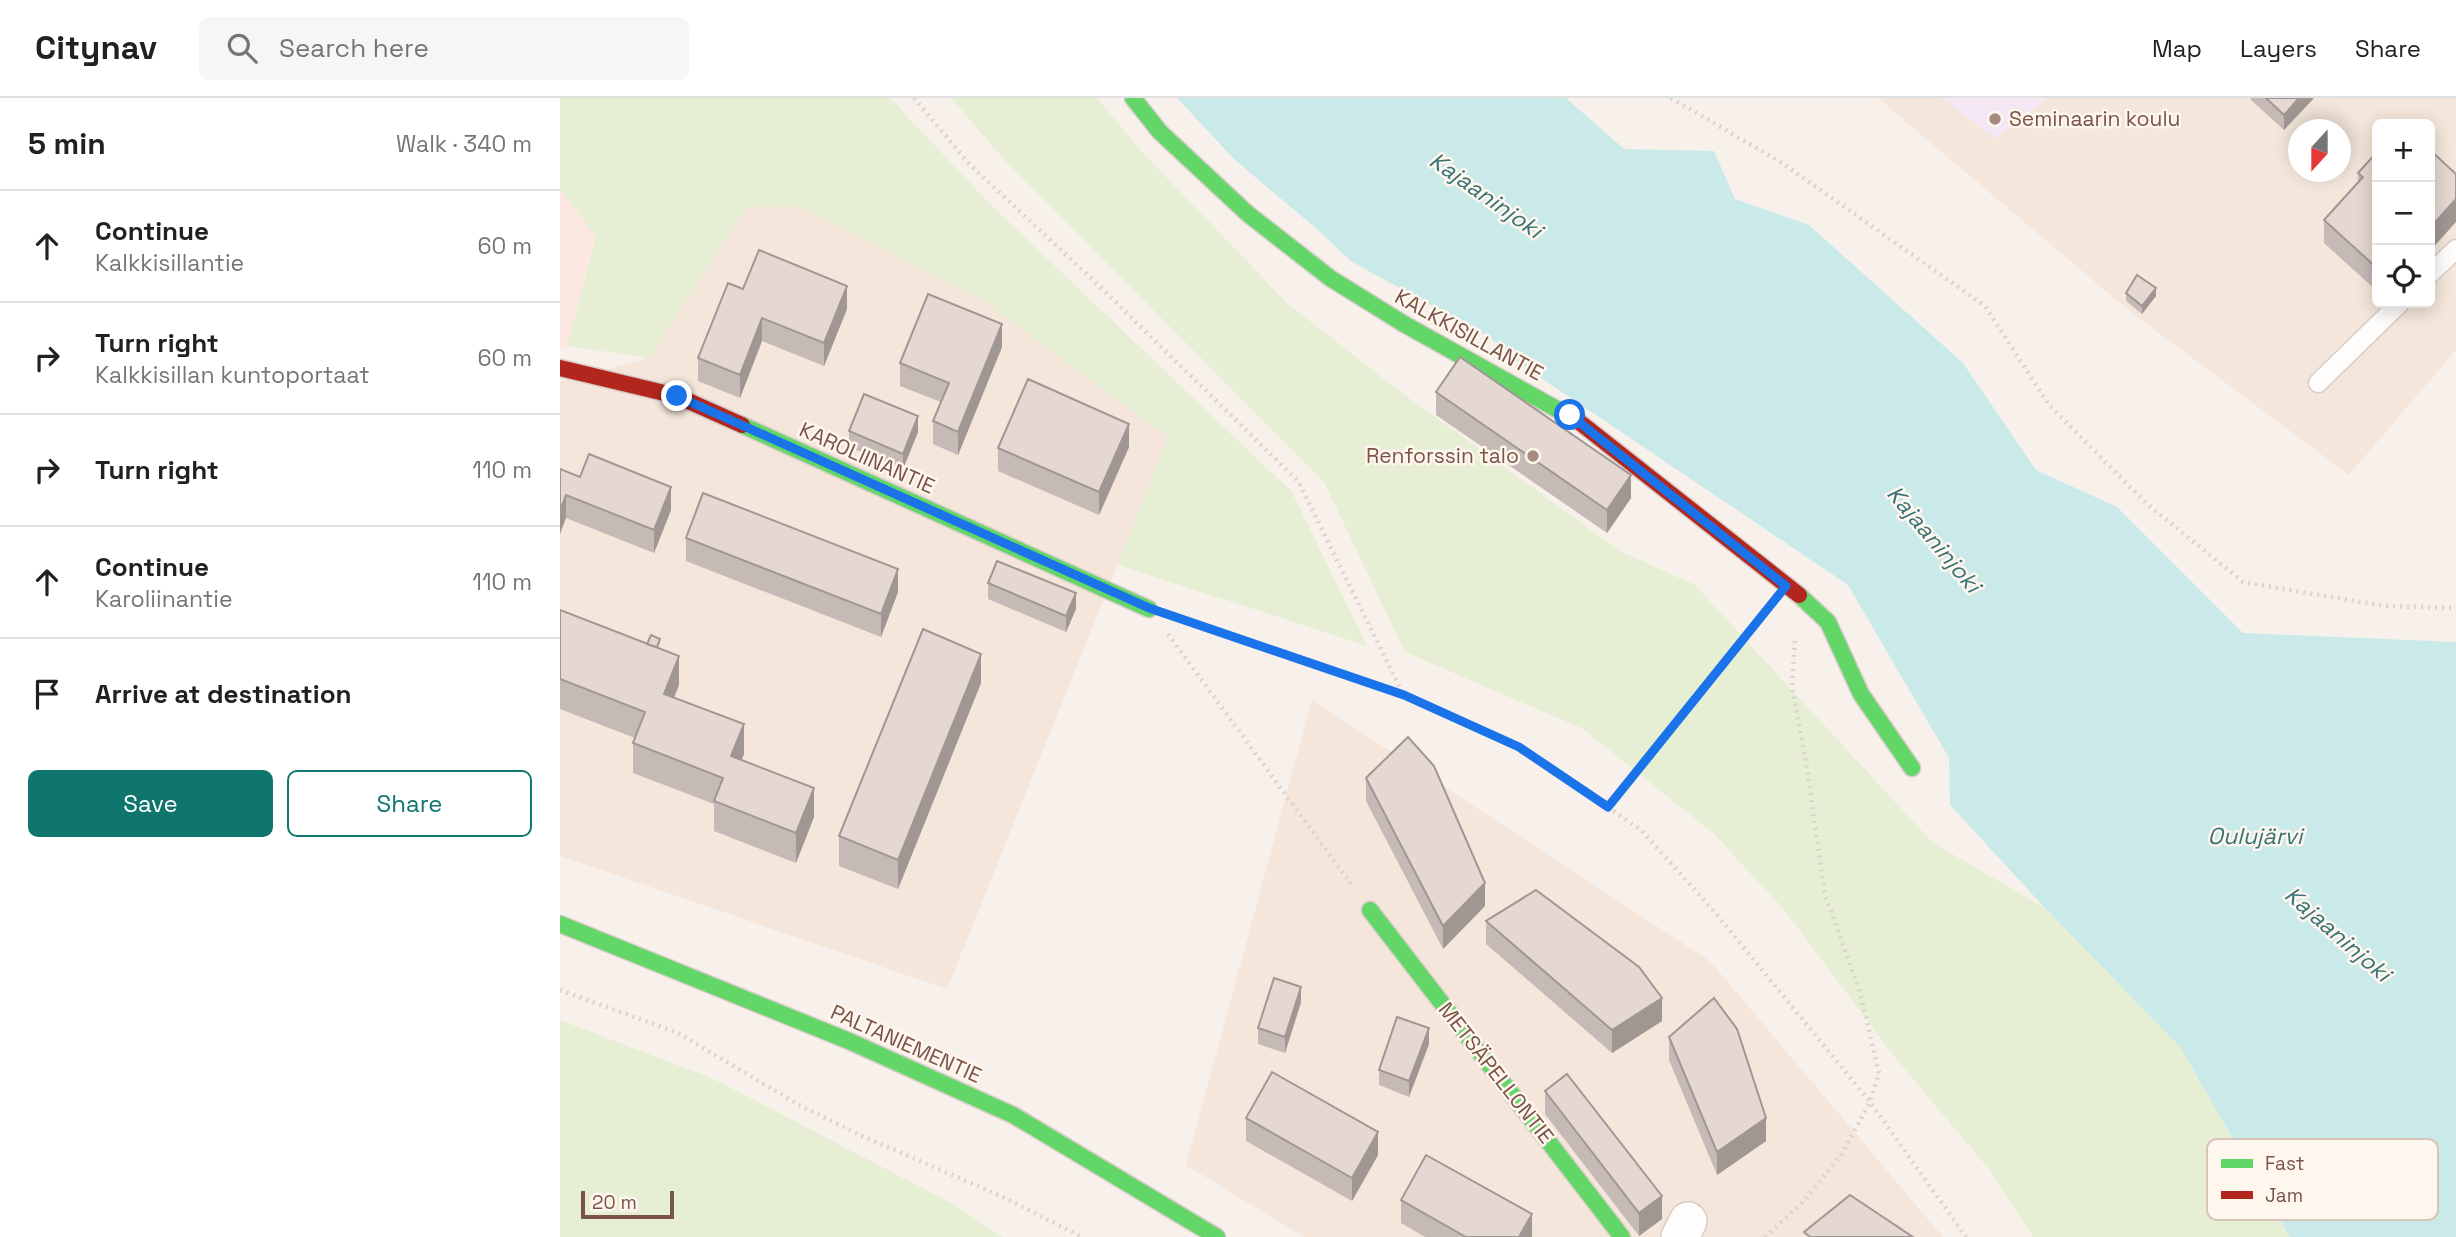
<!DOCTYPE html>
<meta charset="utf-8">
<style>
:root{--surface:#fff;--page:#f6f6f6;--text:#202124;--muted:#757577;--line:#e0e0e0;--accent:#0f766e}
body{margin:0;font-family:"Space Grotesk",sans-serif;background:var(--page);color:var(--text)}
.controls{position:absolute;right:21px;top:21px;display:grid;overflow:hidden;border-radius:10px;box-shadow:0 4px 18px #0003}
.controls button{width:63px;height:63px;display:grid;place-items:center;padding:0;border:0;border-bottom:2px solid var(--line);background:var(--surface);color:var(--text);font:35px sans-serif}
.compass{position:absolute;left:1728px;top:21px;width:63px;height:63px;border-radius:50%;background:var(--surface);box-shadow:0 4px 18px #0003;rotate:201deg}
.scale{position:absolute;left:21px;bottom:18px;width:93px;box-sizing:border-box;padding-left:7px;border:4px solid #795447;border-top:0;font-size:19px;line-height:24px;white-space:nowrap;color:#795447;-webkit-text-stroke:5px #fff6ed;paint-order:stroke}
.stop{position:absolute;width:21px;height:21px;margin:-16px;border:5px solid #1a73e8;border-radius:50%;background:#fff}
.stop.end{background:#1a73e8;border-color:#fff;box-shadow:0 2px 7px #0008}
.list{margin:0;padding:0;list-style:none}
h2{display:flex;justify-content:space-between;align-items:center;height:91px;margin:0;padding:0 28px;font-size:30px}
h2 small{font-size:23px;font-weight:400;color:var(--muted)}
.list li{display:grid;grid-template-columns:46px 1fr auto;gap:21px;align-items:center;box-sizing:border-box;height:112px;padding:0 28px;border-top:2px solid var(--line)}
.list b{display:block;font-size:26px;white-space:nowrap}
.list p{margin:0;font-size:23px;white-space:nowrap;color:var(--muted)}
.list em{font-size:23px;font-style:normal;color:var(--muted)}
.actions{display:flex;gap:14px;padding:21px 28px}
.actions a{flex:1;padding:16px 0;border:2px solid var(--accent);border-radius:10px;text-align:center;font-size:24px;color:var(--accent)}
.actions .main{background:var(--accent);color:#fff}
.icon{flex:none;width:38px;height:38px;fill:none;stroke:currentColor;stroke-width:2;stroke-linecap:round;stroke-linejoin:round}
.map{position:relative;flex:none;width:1896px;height:1139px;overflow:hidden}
header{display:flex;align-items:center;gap:42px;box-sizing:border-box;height:98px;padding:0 35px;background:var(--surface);border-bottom:2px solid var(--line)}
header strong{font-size:33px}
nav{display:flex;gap:38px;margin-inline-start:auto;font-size:24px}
.search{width:490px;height:63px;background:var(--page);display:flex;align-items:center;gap:18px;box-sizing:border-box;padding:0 24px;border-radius:10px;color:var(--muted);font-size:26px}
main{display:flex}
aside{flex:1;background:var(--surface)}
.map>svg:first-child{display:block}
</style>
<header>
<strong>Citynav</strong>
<div class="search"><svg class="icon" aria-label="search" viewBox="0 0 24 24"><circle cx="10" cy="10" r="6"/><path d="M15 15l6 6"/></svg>Search here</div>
<nav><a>Map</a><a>Layers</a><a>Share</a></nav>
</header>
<main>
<aside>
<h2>5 min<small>Walk · 340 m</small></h2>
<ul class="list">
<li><svg class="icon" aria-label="ahead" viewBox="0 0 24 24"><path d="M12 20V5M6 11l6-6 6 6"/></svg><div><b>Continue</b><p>Kalkkisillantie</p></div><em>60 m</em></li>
<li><svg class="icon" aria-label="right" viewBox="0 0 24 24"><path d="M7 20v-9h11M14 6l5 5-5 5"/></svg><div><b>Turn right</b><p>Kalkkisillan kuntoportaat</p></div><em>60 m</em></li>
<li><svg class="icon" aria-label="right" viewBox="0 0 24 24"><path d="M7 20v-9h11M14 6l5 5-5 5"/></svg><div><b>Turn right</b></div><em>110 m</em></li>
<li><svg class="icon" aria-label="ahead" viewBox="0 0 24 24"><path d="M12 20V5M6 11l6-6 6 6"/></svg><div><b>Continue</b><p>Karoliinantie</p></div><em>110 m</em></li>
<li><svg class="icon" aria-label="arrive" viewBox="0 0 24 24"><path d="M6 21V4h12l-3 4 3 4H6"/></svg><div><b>Arrive at destination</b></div></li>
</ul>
<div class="actions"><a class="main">Save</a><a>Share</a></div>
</aside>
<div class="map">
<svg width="1896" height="1139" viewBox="0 0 1896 1139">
<rect width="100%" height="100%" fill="#f8f1eb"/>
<!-- residential -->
<g fill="#f4e6da" fill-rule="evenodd">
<path d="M1318 0H1896V252L1789 377 1568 212ZM1817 26H1870V205H1817ZM1738 32H1780V74H1738Z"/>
<path d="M186 109H240L417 198 609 339 387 891 0 758V284L89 260Z"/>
<path d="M752 602 1150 863 1383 1139H744L626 1067Z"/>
</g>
<!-- commercial -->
<path fill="#fce7e1" d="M0 91 36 139 7 248 0 249Z"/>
<!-- education -->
<path fill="#f3e8f3" d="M1381 0H1488L1436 41Z"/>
<!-- green -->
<g fill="#e6efd4">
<path d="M0 0H330L431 107 732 394 807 548 558 467 608 339 417 198 240 109H186L89 260 7 248 36 139 0 91Z"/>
<path d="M391 0H537L584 56 727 205 842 295 1060 453 1135 487 1372 744 1486 811 1620 949 1730 1139H1473L1429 1071 1333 957 1225 813 1154 736 1023 631 845 554 764 384 446 64Z"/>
<path d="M0 922 154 981 391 1105 443 1139H0Z"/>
</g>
<!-- water -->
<path fill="#caeaea" d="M617 0H1006L1064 51 1154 53 1175 101 1249 127 1403 265 1476 372 1557 409 1683 535 1896 544V1139H1730L1620 949 1486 811 1390 707 1389 660 1288 487 947 257 931 240 792 164 758 132 675 62Z"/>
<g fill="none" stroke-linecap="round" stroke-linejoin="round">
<!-- lane casing -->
<g stroke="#d6cdc8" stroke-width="21">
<g id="lane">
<path d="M1870 176 1896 151"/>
<path d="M1758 285 1840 205"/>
</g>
</g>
<!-- street casing -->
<g stroke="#d6cdc8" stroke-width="40">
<path id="street" d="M1120 1139 1128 1123"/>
</g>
<!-- fast casing -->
<g stroke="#d7ccc7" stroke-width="19">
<g id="fast">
<path d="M573 0 600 34 688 116 770 180 844 226 1018 323"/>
<path d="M182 327 589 511"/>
<path d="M1239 497 1268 524 1301 596 1352 670"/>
<path d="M810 812 1062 1139"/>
<path d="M0 826 289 943 453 1017 657 1139"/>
</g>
</g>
<!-- jam casing -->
<g stroke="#d7ccc7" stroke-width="19">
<g id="jam">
<path d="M0 270 117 298 182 327"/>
<path d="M1018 323 1239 497"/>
</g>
</g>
<!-- path -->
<g stroke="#dbd1cd" stroke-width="4.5" stroke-dasharray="2 5" stroke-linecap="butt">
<path d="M354 0 410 67 531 180 738 383 843 596 959 649 1081 732 1153 812 1310 1004 1406 1139"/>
<path d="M1111 0 1222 65 1425 208 1489 307 1586 405 1683 484 1825 508 1896 510"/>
<path d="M620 521 843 596"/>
<path d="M608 536 791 786"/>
<path d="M1048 709 1206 513"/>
<path d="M0 892 118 935 241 1008 302 1038 441 1098 522 1139"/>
<path d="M1205 1139 1242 1105 1282 1056 1310 1004 1319 975 1300 894 1265 797 1246 664 1232 588 1235 542"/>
</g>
<!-- lane -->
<use href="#lane" stroke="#fefdfc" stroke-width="18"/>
<!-- street -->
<use href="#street" stroke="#fefdfc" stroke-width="37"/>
<!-- fast -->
<use href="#fast" stroke="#63d668" stroke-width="16"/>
<!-- jam -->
<use href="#jam" stroke="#b3261e" stroke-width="16"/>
</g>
<!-- wall -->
<g fill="#c5bab5">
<path d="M1691 0H1754L1724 32 1691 2Z"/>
<path d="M1817 54V193L1764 145V122L1798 84V75Z"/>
<path d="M183 191 287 211 264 268 202 243 180 300 138 283V260Z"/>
<path d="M1566 195 1596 198 1582 216 1566 203Z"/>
<path d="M442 249 398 357 373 346V323L381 304 340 288V265Z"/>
<path d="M876 294 1071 400 1047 435 876 317Z"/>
<path d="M289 333 358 334 343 371 289 349Z"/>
<path d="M569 349 539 417 438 373V350Z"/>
<path d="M0 371 111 412 94 455 6 420Z"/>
<path d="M126 440 338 494 321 539 126 463Z"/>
<path d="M428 485 516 511 506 534 428 501Z"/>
<path d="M0 512 87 546 100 549 99 550 119 587 114 599 184 656 181 662 254 719 236 765 154 733V706L73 675V645L75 640 0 611Z"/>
<path d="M421 585 338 791 279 768V738Z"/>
<path d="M806 680 925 808 883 851 806 703Z"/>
<path d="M926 823 1102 923 1052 955 926 846Z"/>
<path d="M741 904 725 955 698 946V930Z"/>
<path d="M1109 939 1206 1043 1157 1077 1109 962Z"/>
<path d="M869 946 849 999 819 987V972Z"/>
<path d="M985 993 1102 1121 1079 1138 985 1016Z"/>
<path d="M686 1020 818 1057 792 1103 686 1043Z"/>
<path d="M841 1102 972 1139H865L841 1125Z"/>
</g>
<!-- shaded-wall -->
<g fill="#a09793">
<path d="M1739 0H1754L1724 32V17Z"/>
<path d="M1896 101V124L1870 153V130Z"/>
<path d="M287 188V211L264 268V245Z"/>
<path d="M1596 190V198L1582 216V208Z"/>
<path d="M202 220V243L180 300V277Z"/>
<path d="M442 226V249L398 357V334Z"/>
<path d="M358 318V334L343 371V356Z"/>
<path d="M569 326V349L539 417V394Z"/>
<path d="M1071 377V400L1047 435V412Z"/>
<path d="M111 389V412L94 455V432Z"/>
<path d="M6 397V420L0 436V413Z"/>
<path d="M338 471V494L321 539V516Z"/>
<path d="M516 495V511L506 534V518Z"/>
<path d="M421 556V585L338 791V762Z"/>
<path d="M119 558V587L104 625V596Z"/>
<path d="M184 626V656L171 688V658Z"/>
<path d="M254 690V719L236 765V735Z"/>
<path d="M925 785V808L883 851V828Z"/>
<path d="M741 889V904L725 955V939Z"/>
<path d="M1102 900V923L1052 955V932Z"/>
<path d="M869 930V946L849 999V983Z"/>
<path d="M1206 1020V1043L1157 1077V1054Z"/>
<path d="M818 1034V1057L792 1103V1080Z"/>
<path d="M1102 1098V1121L1079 1138V1115Z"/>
<path d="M972 1116V1139H959Z"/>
</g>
<!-- building -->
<g fill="#e5d8d2" stroke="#a09793" stroke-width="2">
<path d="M1706 0H1739L1724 17Z"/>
<path d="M1870 52 1896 76V101L1870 130Z"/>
<path d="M1817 54V170L1764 122 1803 79 1798 75Z"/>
<path d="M199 152 287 188 264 245 202 220 180 277 138 260 168 185 183 191Z"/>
<path d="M1577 177 1596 190 1582 208 1566 195Z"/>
<path d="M368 196 442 226 398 334 373 323 389 285 340 265Z"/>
<path d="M900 259 1071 377 1047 412 876 294Z"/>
<path d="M468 281 569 326 539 394 438 350Z"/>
<path d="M304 296 358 318 343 356 289 333Z"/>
<path d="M29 356 111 389 94 432 6 397 0 413V371L20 379Z"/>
<path d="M143 395 338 471 321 516 126 440Z"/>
<path d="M437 463 516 495 506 518 428 485Z"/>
<path d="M0 512 119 558 104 596 184 626 171 658 254 690 236 735 154 703 163 680 73 645 85 614 0 581Z"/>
<path d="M363 531 421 556 338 762 279 738Z"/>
<path d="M91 537 100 541 97 549 87 546Z"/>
<path d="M848 639 874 668 925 785 883 828 806 680Z"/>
<path d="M976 792 1079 869 1102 900 1052 932 926 823Z"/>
<path d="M714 880 741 889 725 939 698 930Z"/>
<path d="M1154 900 1177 931 1206 1020 1157 1054 1109 939Z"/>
<path d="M837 919 869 930 849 983 819 972Z"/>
<path d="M712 974 818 1034 792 1080 686 1020Z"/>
<path d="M1007 976 1102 1098 1079 1115 985 993Z"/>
<path d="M866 1057 972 1116 959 1139H906L841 1102Z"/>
<path d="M1290 1097 1353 1139H1250L1244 1134Z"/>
</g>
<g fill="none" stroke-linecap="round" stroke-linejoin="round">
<!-- route -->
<path stroke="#1a73e8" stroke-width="9" d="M117 298 589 510 844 597 959 649 1048 709 1226 488 1010 317"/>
</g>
<!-- markers -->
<g fill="#a58b80" stroke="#fff6ed" stroke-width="2.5">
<circle cx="1435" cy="21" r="7"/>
<circle cx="973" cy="358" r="7"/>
</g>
<g text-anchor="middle" stroke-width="5" stroke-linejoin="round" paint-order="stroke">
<!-- poi labels -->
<g font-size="21" fill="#795447" stroke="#fff6ed" text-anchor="start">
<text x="1449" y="28">Seminaarin koulu</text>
<text x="959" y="365" text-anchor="end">Renforssin talo</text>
</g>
<!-- street labels -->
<g font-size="21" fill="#795447" stroke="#fff6ed">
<text transform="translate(909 237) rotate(29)" y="7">KALKKISILLANTIE</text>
<text transform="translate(307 360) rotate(24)" y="7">KAROLIINANTIE</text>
<text transform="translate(346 946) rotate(24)" y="7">PALTANIEMENTIE</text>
<text transform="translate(936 975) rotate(52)" y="7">METSÄPELLONTIE</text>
</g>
<!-- water labels -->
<g font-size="23" font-style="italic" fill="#377479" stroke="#fff6ed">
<text transform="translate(926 97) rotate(35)" y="8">Kajaaninjoki</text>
<text transform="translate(1374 441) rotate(50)" y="8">Kajaaninjoki</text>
<text x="1695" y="746">Oulujärvi</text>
<text transform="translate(1778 836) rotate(41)" y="8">Kajaaninjoki</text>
</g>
</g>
<!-- legend -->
<rect x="1647" y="1041" width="231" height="81" rx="10" fill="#fff6ed" stroke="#d7c5bb" stroke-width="2"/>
<rect x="1661" y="1061" width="32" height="9" fill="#63d668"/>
<rect x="1661" y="1093" width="32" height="8" fill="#b3261e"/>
<g font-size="19" fill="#795447">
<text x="1705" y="1072">Fast</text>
<text x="1705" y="1104">Jam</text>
</g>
</svg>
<div class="controls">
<button>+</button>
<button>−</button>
<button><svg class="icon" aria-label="locate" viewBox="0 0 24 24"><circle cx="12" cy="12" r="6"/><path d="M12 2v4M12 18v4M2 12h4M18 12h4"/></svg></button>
</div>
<svg class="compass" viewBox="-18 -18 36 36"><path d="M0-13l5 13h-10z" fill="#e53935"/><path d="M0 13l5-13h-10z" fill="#757577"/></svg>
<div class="scale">20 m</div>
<div class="stop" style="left:1010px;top:317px"></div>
<div class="stop end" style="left:117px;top:298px"></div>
</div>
</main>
